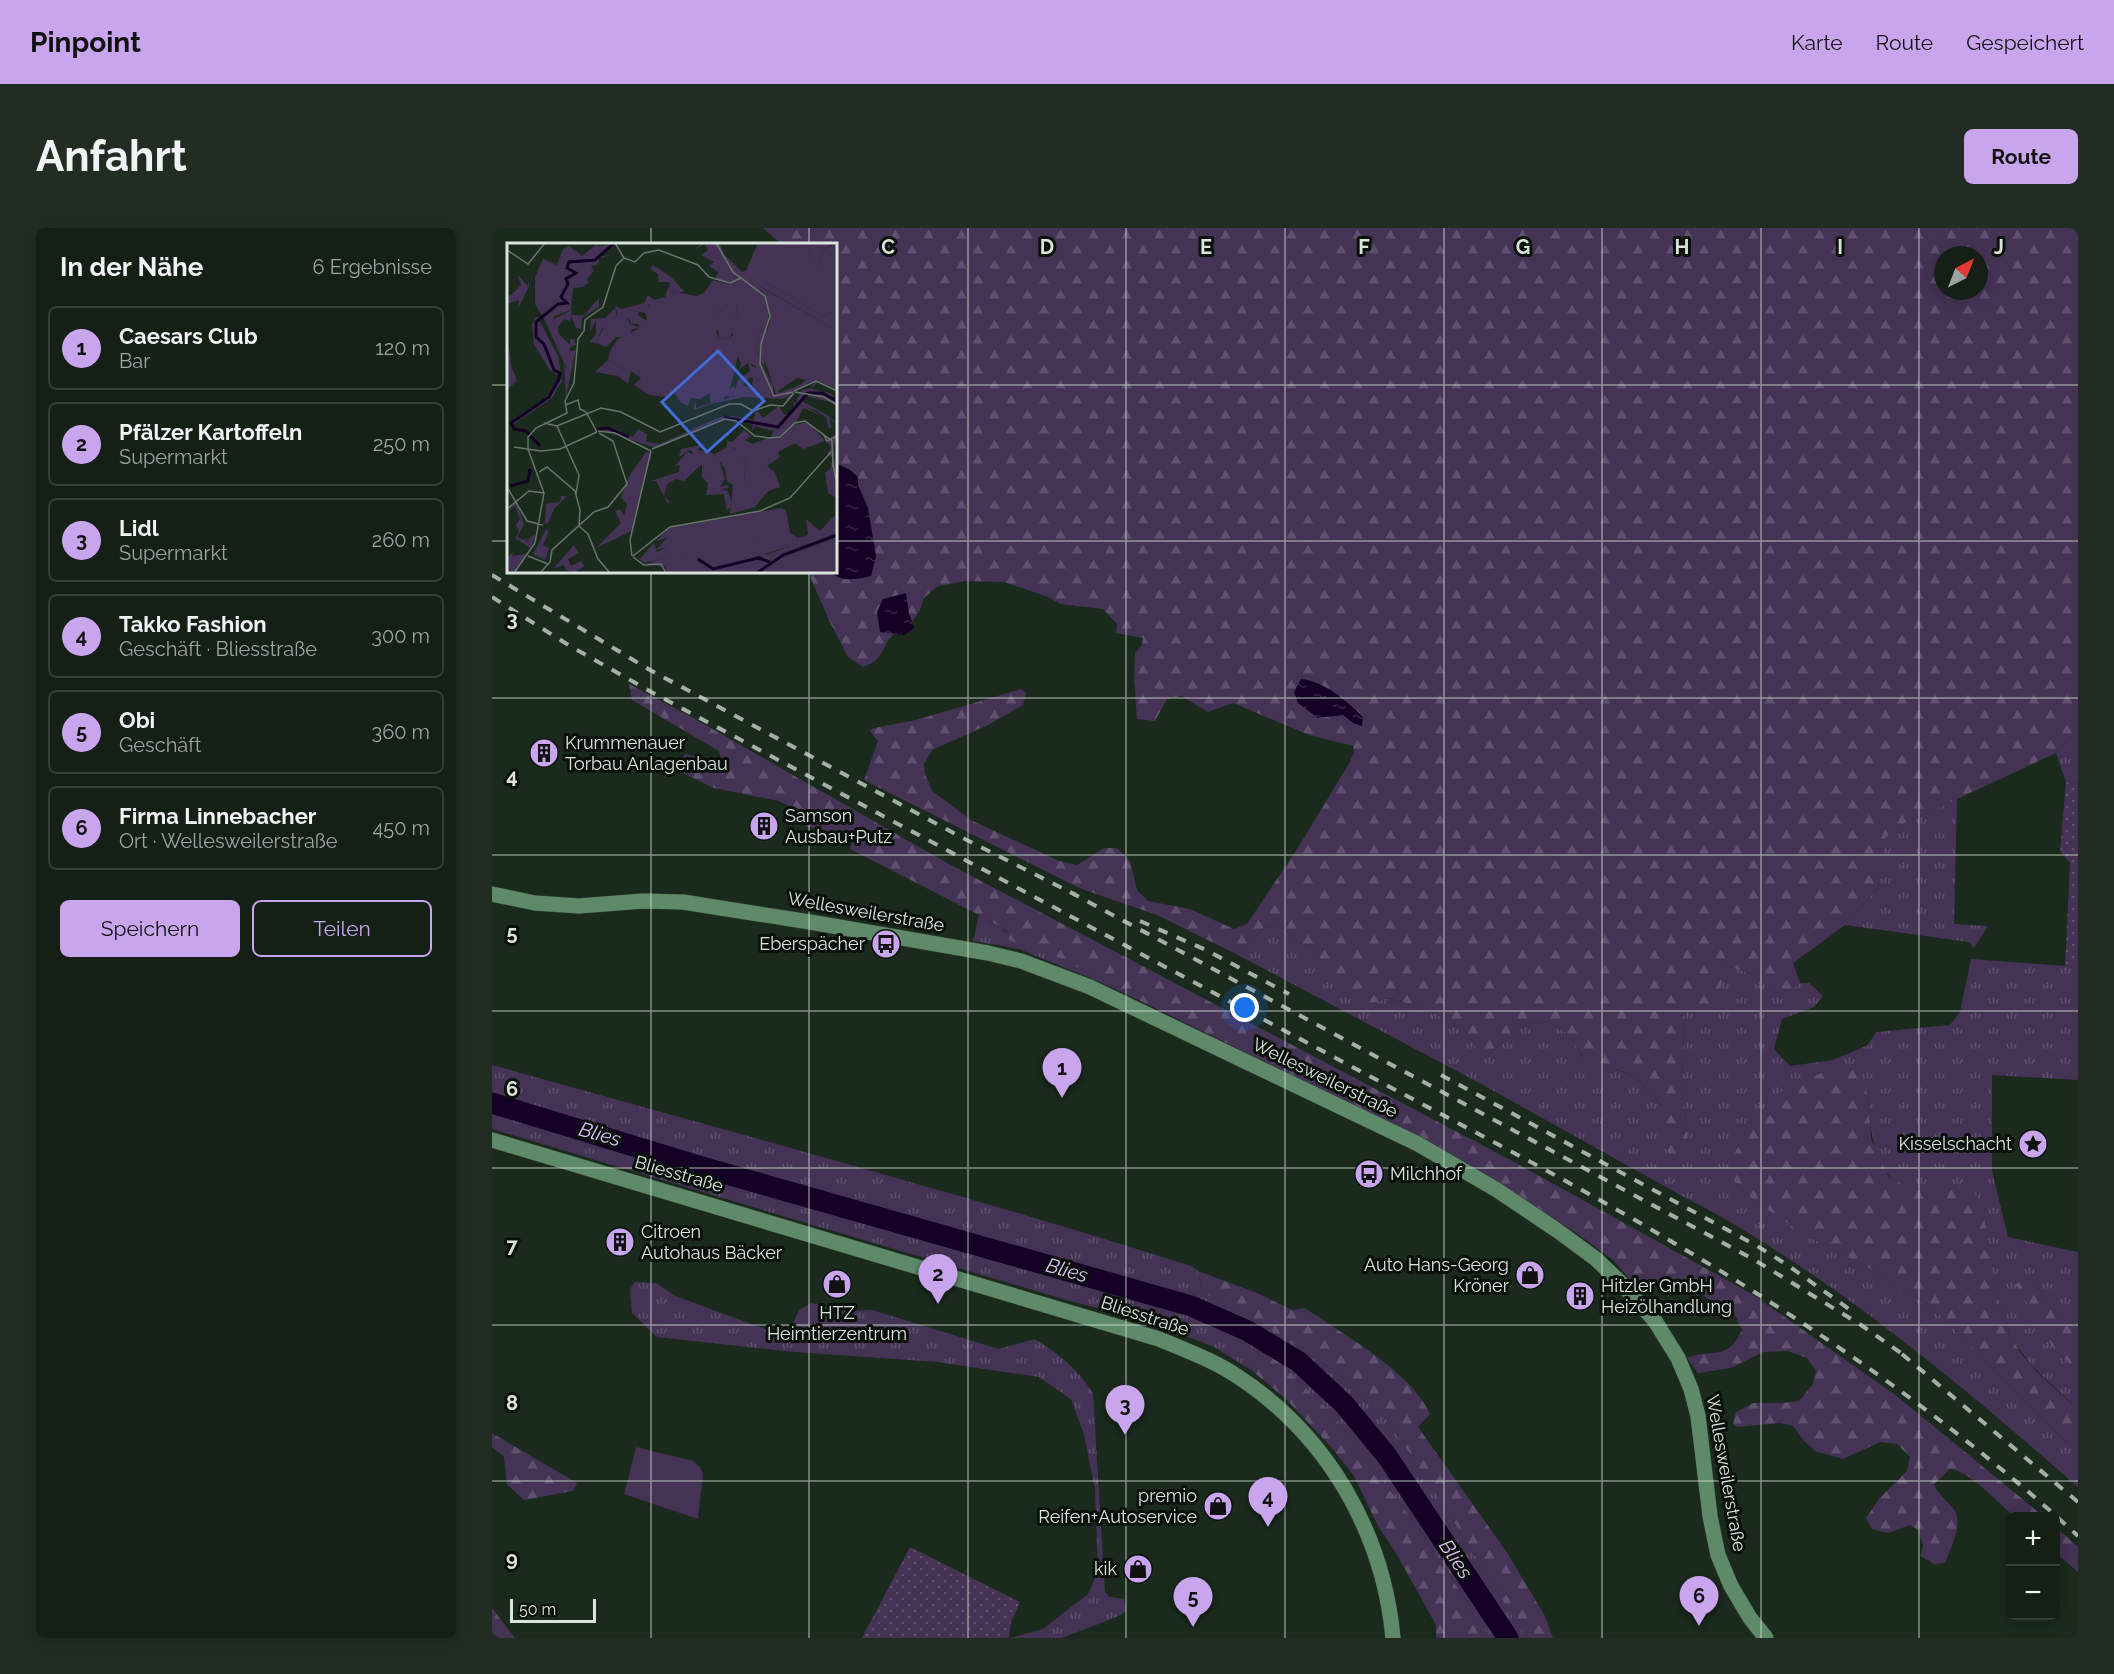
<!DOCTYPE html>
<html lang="de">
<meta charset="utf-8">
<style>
:root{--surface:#142016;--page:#212d23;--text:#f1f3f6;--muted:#9da3a1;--line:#333e35;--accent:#c9a5ee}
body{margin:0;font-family:Raleway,sans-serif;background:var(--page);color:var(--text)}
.controls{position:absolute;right:18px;bottom:18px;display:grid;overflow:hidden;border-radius:9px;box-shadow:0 3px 15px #0003}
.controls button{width:54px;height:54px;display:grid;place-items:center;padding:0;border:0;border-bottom:2px solid var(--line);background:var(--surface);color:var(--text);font:30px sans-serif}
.compass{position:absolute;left:1442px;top:18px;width:54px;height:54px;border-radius:50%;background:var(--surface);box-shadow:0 3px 15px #0003;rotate:42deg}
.scale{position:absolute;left:18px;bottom:15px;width:86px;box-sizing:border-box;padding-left:6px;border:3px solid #d9e4db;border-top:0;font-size:16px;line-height:21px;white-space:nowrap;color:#d9e4db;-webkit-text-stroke:4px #0a110b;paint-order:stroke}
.you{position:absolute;left:753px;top:780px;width:21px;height:21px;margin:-15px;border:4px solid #fff;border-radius:50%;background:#1a73e8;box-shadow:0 0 0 9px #1a73e833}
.badge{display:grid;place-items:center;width:39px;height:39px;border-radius:50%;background:var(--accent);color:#111;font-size:20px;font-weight:700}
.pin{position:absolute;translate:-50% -50px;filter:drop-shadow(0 2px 3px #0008)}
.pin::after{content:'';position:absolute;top:32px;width:21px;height:18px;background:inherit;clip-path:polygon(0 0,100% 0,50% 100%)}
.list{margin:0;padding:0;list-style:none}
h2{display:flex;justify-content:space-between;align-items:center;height:78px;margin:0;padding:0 24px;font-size:26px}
h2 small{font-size:20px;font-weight:400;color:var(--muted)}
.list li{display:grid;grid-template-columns:39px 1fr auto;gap:18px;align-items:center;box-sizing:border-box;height:84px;margin:0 12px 12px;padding:0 12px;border:2px solid var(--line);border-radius:9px}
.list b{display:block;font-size:22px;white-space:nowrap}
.list p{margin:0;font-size:20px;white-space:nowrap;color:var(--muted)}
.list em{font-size:20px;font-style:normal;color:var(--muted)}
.actions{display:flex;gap:12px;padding:18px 24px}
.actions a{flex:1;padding:14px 0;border:2px solid var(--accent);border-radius:9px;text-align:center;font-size:21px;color:var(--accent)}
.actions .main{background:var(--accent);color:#111}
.map{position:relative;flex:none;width:1586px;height:1410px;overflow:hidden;border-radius:9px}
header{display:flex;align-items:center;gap:36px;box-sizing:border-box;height:84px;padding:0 30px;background:var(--accent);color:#111}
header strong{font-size:28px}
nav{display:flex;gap:33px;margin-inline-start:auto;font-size:21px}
.intro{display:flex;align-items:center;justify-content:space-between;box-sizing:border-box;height:144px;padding:0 36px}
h1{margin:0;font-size:42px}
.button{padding:15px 27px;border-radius:9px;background:var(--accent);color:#111;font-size:21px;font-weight:700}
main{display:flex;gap:36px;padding:0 36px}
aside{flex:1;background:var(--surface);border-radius:9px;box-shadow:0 3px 15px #0003}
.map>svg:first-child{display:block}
</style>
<header>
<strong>Pinpoint</strong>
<nav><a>Karte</a><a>Route</a><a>Gespeichert</a></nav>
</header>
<div class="intro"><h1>Anfahrt</h1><a class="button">Route</a></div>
<main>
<aside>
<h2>In der Nähe<small>6 Ergebnisse</small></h2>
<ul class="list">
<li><span class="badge">1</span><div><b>Caesars Club</b><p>Bar</p></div><em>120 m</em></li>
<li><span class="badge">2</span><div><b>Pfälzer Kartoffeln</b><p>Supermarkt</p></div><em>250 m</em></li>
<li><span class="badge">3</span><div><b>Lidl</b><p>Supermarkt</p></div><em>260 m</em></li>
<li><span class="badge">4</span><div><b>Takko Fashion</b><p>Geschäft · Bliesstraße</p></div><em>300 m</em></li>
<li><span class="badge">5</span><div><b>Obi</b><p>Geschäft</p></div><em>360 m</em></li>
<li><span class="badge">6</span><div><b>Firma Linnebacher</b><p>Ort · Wellesweilerstraße</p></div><em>450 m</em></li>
</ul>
<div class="actions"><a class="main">Speichern</a><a>Teilen</a></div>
</aside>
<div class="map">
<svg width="1586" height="1410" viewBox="0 0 1586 1410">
<defs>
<pattern id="grass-tufts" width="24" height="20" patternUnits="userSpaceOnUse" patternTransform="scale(1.5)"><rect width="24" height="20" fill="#453355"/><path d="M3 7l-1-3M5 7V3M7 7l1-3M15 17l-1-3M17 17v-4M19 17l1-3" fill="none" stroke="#5f506d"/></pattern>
<pattern id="forest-firs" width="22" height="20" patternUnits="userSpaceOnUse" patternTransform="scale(1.5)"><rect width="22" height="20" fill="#453355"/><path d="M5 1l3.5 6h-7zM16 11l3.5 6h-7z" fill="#5f506d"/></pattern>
<pattern id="garden-dots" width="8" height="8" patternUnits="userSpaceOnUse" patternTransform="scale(1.5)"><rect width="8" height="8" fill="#453355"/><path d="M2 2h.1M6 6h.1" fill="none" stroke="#5f506d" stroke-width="1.8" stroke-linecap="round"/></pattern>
<pattern id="water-ripples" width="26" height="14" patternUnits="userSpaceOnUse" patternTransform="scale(1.5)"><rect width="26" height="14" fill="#160126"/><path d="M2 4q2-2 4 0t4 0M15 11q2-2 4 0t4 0" fill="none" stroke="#372645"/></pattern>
</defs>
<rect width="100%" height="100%" fill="#1a2a1d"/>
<!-- grass -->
<g fill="url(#grass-tufts)">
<path d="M1586 502V556L1574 554 1564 525Z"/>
<path d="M1465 571 1462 696 1496 698 1482 720 1477 714 1353 697 1386 660 1392 610 1409 597Z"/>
<path d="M487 687 549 725 561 726 594 743 598 750 527 721 481 713Z"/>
<path d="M788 696 806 714 824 721 829 733 880 775 895 770 926 778 969 798 983 816 990 831 1034 796 1056 793 1078 807 1089 827 1108 848C1114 845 1118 841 1125 842 1150 844 1182 895 1196 915L1190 855 1193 779 1233 737 1261 747 1288 767 1308 755H1317L1331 768 1322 779 1290 791 1282 821 1298 838 1341 832 1376 817 1384 804 1458 797 1468 784 1479 731 1586 739V852L1500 847V943L1516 1009 1586 1024V1098L1565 1088 1544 1057 1562 1121 1586 1143V1181L1541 1139 1520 1112 1510 1086 1479 961C1464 961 1430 963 1417 960 1380 949 1378 899 1376 868L1241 952 1260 971 1314 1007 1390 1047 1449 1088 1579 1219 1586 1222V1259C1490 1175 1392 1092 1285 1023 1254 1003 1223 984 1190 968L993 858 744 726 772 700Z"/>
<path d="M0 837C233 902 468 965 699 1038L706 1043 711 1065 767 1095 836 1139 896 1192 951 1276 1034 1410H998L927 1301 842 1188 789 1135 769 1124 759 1142 722 1119 662 1095 571 1071 321 997 0 901Z"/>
<path d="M143 1054 164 1055 183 1068 287 1106 298 1103 307 1082 320 1075 351 1083 380 1082 507 1121 542 1111C565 1123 587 1143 601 1165L613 1364 617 1369 632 1371 634 1383 627 1388 570 1410H519L551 1401 596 1366 606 1343 603 1261 592 1207 579 1171 547 1149 445 1134 303 1124 165 1109 140 1085 138 1061Z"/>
</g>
<!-- forest -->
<g fill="url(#forest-firs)" fill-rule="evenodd">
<path d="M271 0H1586V502L1564 525 1409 597 1393 610 1386 660 1353 697 1301 735 1308 755 1288 767 1261 747 1233 737 1225 781 1193 779 1190 855 1196 915 1192 922 1182 928C1161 914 1165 899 1169 877 1160 865 1142 845 1127 842 1120 840 1114 845 1108 848L1100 845 1078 807 1056 793 1034 796 990 831 983 828V816L969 798 926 778 896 770 880 775 830 749 829 733 824 721 806 714 788 696 772 700 744 726 665 687 587 660 372 552 386 513 378 503 382 500 424 492 529 461 534 465 531 477 496 497 440 522 432 536 433 546 440 563 479 592 567 633 585 637 612 620H625L638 633 645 662 656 673 698 681 742 701 755 696 807 618 858 534 862 524 861 518 817 507 741 475 716 484 689 468 675 471 663 493 645 491 642 451 643 425 650 417 651 410 624 405 625 396 611 381 569 376 556 369 512 354 474 353 446 358 432 370 428 382 420 394 417 386 414 366 388 403 403 405C389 417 393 432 371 439L356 429 337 392 316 344H344V166L347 156 344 144V16H294L287 14ZM1451 27H1487V63H1451Z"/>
<path d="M137 456 203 491 457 636 1022 934 1260 1066 1406 1169 1551 1288H1522C1506 1275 1478 1243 1458 1241L1442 1256C1445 1265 1453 1271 1459 1278 1474 1292 1459 1318 1453 1335L1442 1336 1429 1328 1431 1317 1426 1302 1418 1297 1396 1305 1380 1301 1374 1290 1387 1271 1415 1243 1418 1229 1405 1216 1388 1214 1351 1231 1323 1223 1312 1213 1301 1198 1288 1195 1245 1199 1241 1196 1244 1184 1261 1175H1289L1307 1173 1321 1156 1324 1143 1315 1130 1296 1123 1271 1124 1239 1140 1206 1145 1195 1130C1222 1119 1234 1135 1250 1102L1242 1085 1218 1072 1187 1050 1153 1060 1142 1056 1121 1032 1080 1002 1015 960 927 909 630 764 598 750 594 743 561 727 549 725 517 712 516 704 487 687 358 621 362 610 313 598 312 589 305 582 287 573 222 560 182 541 193 526 230 536 227 523 140 472Z"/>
<path d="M1352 837 1366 844 1376 867 1379 911 1396 948 1417 960 1479 961 1490 976C1497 1015 1502 1076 1520 1111 1535 1139 1563 1160 1586 1181V1222L1579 1219 1449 1088 1390 1047 1313 1007 1260 971 1241 952 1237 937 1255 902 1294 858Z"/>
<path d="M706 1043 765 1065 800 1082 813 1080C850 1106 920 1144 938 1186L926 1199 1014 1323 1053 1388 1061 1410H1034L951 1276 896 1192 836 1139 767 1095 711 1065Z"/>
<path d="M1531 1048 1544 1057 1565 1088 1586 1098V1143L1562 1121 1524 1057Z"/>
<path d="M769 1124 789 1135 842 1188 927 1301 998 1410H944V1397L904 1325 886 1298 862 1248 840 1220 794 1171 759 1142Z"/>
<path d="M0 1205 85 1255 81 1263 32 1272 15 1256 12 1229 0 1219Z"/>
<path d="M1564 1299 1586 1319V1344L1564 1325Z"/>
<path d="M0 1380 23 1410H0Z"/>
</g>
<!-- park -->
<path fill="#453355" d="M144 1219 201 1233 208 1239 211 1246 206 1291 132 1266Z"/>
<!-- garden -->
<g fill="url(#garden-dots)">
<path d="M1574 554 1586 556V739L1573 738 1578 635 1568 623Z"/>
<path d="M418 1319 528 1374 519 1394 517 1410H370Z"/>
</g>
<!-- water -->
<g fill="url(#water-ripples)">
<path d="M344 235 358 242 366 249V257L376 280 384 328 379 348C365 351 350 355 339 344H344Z"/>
<path d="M414 365 417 386 422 400 413 407 388 404 385 384 391 371Z"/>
<path d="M809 451C832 453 855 473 871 489L870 498 861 495 851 487 826 490 806 475 802 464Z"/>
</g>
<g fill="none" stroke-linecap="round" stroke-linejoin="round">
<!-- river -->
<path stroke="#160126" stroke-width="21" d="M0 875 210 939 699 1078 756 1103 807 1134 852 1176 895 1228 1016 1410"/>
<!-- secondary casing -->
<g stroke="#37453a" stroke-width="16">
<g id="secondary">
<path d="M0 666 43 675 87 678 151 673 191 674 324 695 496 725 529 733 598 759 926 916 1005 962 1066 1003 1104 1031 1130 1056 1163 1093 1186 1130 1199 1161 1206 1188 1218 1288 1226 1327 1239 1358 1258 1390 1274 1410"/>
<path d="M0 912 667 1111C693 1122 721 1132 745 1148 835 1207 891 1303 901 1410"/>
</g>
</g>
<!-- secondary -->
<use href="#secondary" stroke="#5f8a6a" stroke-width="15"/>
<!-- rail -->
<g stroke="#a4b0a6" stroke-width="4" stroke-dasharray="10 10" stroke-linecap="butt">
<path d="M0 347 158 442 471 610 584 667"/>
<path d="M0 369 78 418 163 466C393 589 623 712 853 835 963 894 1075 951 1182 1015 1323 1098 1466 1197 1586 1308"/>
<path d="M578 664 1261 1031 1369 1097 1416 1130"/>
<path d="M648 693 714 722 797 766"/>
<path d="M949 847 1265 1018 1294 1036 1357 1081"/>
<path d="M1410 1126 1586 1274"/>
</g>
</g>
<!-- grid -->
<path fill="none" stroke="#d9e4db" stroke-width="1.5" stroke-opacity="0.55" d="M159 0V16M317 0V16M476 0V1410M634 0V1410M793 0V1410M952 0V1410M1110 0V1410M1269 0V1410M1427 0V1410M0 157H16M344 157H1586M0 313H16M344 313H1586M159 344V1410M317 344V1410M0 470H1586M0 627H1586M0 783H1586M0 940H1586M0 1097H1586M0 1253H1586"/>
<!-- icons -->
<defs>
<g id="building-disc" transform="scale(1.5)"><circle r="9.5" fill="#c9a5ee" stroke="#0a110b"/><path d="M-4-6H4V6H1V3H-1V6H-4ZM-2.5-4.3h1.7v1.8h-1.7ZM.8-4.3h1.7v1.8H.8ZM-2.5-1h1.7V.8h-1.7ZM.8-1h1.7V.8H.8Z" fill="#111"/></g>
<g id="bus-disc" transform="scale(1.5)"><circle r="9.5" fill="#c9a5ee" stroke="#0a110b"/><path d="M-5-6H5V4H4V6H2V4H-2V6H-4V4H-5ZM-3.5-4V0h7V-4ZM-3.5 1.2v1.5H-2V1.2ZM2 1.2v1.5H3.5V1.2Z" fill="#111"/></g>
<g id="sight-disc" transform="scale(1.5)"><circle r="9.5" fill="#c9a5ee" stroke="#0a110b"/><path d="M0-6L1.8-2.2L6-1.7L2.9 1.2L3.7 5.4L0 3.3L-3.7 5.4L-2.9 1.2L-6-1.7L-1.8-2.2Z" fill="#111"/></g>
<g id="shop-disc" transform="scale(1.5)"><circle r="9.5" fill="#c9a5ee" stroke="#0a110b"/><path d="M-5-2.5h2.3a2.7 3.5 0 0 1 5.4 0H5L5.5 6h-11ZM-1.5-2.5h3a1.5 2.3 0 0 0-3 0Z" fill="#111"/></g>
</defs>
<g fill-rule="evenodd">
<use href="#building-disc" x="52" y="525"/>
<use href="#building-disc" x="272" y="598"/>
<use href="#bus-disc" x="394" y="716"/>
<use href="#sight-disc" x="1541" y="916"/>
<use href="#bus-disc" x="877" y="946"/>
<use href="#building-disc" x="128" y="1014"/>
<use href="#shop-disc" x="1038" y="1047"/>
<use href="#shop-disc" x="345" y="1056"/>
<use href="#building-disc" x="1088" y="1068"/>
<use href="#shop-disc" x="726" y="1278"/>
<use href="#shop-disc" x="646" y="1341"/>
</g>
<g text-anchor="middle" stroke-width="6" stroke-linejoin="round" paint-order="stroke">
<!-- poi labels -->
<g font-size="18" fill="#d9e4db" stroke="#0a110b" text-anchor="start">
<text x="73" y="521">Krummenauer<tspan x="73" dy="21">Torbau Anlagenbau</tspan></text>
<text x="293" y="594">Samson<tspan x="293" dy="21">Ausbau+Putz</tspan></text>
<text x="373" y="722" text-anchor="end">Eberspächer</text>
<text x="1520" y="922" text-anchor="end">Kisselschacht</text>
<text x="898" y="952">Milchhof</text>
<text x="149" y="1010">Citroen<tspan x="149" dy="21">Autohaus Bäcker</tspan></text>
<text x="1017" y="1043" text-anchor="end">Auto Hans-Georg<tspan x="1017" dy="21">Kröner</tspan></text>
<text x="1109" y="1064">Hitzler GmbH<tspan x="1109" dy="21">Heizölhandlung</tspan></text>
<text x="345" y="1091" text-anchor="middle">HTZ<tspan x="345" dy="21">Heimtierzentrum</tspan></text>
<text x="705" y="1274" text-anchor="end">premio<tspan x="705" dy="21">Reifen+Autoservice</tspan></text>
<text x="625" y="1347" text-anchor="end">kik</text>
</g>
<!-- street labels -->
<g font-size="18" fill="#d9e4db" stroke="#0a110b">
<text transform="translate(374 684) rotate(10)" y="6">Wellesweilerstraße</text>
<text transform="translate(833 850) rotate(26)" y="6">Wellesweilerstraße</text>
<text transform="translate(187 946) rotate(16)" y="6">Bliesstraße</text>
<text transform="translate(653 1088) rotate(18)" y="6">Bliesstraße</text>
<text transform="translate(1234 1245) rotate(80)" y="6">Wellesweilerstraße</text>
</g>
<!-- water labels -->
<g font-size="20" font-style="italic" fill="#dfc2fd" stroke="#0a110b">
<text transform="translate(108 906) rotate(16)" y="7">Blies</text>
<text transform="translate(575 1042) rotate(16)" y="7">Blies</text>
<text transform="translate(964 1331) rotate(56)" y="7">Blies</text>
</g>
</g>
<!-- overview -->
<g transform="translate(15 15)">
<rect width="330" height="330" fill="#1a2a1d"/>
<path d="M195 0H213L217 11 235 29 240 27 244 37H254L317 73 330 67V88L251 42 262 63 257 125 266 143V152L293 142 282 157 278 156 285 151 275 156 237 154 205 161 227 153 223 146 227 143 228 147 231 137 243 128 241 120 250 126 247 136 244 134 236 141 239 144 247 143 244 148 264 143 248 105 256 80 232 40 234 37 226 42 208 36 211 29 202 23 207 19 194 12 201 7 198 1 187 7ZM299 0 326 1 315 7 311 29ZM146 22 164 34 177 48 172 50 164 45 169 51 164 52 162 39H152L151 31 143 26ZM10 31 21 43 22 37V43L11 66 12 57 0 61V51L3 53 14 42ZM221 62H229L231 73 221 76 225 90 223 95 212 96 210 70ZM65 67 63 78 57 76 51 84 52 95 56 97 63 106 48 92 57 113 60 139V146L59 154 57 120 39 80ZM272 163 279 176 284 177 269 186 223 174 149 205 89 185H106L126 194 131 186 140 191 139 199 153 201 213 174 225 173 247 177 248 169 251 168 256 175ZM330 191 327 204 330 255 321 250 318 230 324 225 325 214 320 210 325 205 318 197ZM67 302 72 310 61 316 64 323 74 318 77 323 68 330 59 327 57 322 46 326Z" fill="#453355"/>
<path d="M108 0 91 14 108 11 92 15 91 22 84 23 87 28 80 36 82 40 68 45 63 11 68 7 75 13 90 1 91 4ZM251 0H299L311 28 315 7 330 0V67L317 73 254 37H244L239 28ZM234 36 233 40 239 39 257 53 261 78 256 80 248 105 264 143 255 149 243 148 248 146 245 141 249 123 241 120 231 127 234 121 231 113 223 146 227 154 218 153 217 157 186 167 189 158V165L204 160 202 150 194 156 184 155 181 163 174 160 167 149 158 154 142 152 127 142 134 135 124 128 121 141 111 133 116 126 101 117 104 106 111 96 131 86 132 81H124L122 75 130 71 139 78 140 74 138 70 122 67 141 64 143 58 158 54 162 42 164 52 169 51 164 44 172 50 190 53 197 50 206 37 227 42ZM221 62H229L231 73 220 76 226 92 223 95 212 96 209 88 215 83 210 70ZM247 40 330 88V147L311 138 305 146 325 151 330 161 300 153 296 159 317 170 330 180 289 159 295 147 305 145 307 138 287 147 299 137 290 135 271 148 277 153 269 151 254 107 263 78 257 50ZM92 55V64L75 75 74 86 69 85 64 72H77ZM108 65 110 73 98 79 89 100 83 99 89 91V77L83 90 84 76 98 75ZM30 73 51 113 55 138 45 155 7 181 5 178 38 155 50 141 53 126 50 132 42 126 27 101 25 81ZM0 86 4 122 10 138 0 147ZM51 90 63 102V96H67L69 102 63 104V108L69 107 59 154V123L47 92 54 108 48 92 52 94ZM282 158 310 168 330 182 322 177 325 184 322 186 319 174 296 165 288 182 301 179 318 198 296 206 288 200 271 209 273 214 260 223 268 229 273 244 261 248 248 264 223 271 226 241H242L237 238 239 215 229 220V205L220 204V198L225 199 237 187 244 193 238 197 246 201 265 193 266 188 248 183 244 190 246 182 223 174 269 186 284 177H279L272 165 278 172 286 170 287 161ZM198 201 190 207 206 210 212 216 218 236 213 244 220 242 222 245 214 246 221 248 225 262 220 268 217 251 199 252 201 240 195 234V221L177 238 169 236 160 241 157 254 163 258 161 261 149 238H144L172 229 173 222 168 223 180 209 187 211 183 207 172 214 174 206ZM54 253H60L47 266 41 280 35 281 38 280 39 261 53 259ZM10 258 17 282 10 294 18 297 21 293 18 300 26 292 29 294 16 319 6 330H0V314L6 309 5 313 19 311 23 305 8 295 12 288 9 282 13 276 8 263 0 269ZM274 265 279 267 283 290 291 295 301 292 299 276 313 288 328 272 330 288 199 330H160L158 324 139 321 160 313 159 304 149 307 160 295 149 298 162 285ZM330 295V330H211L261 319Z" fill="#453355" fill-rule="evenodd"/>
<path d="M63 3 72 14 98 8 84 23 77 44 66 45 64 67 47 73 43 86 28 61V34L36 16 50 22 56 6ZM220 204 231 206 229 220 239 215 237 238 242 237 243 241 229 243 220 238 218 226 208 211ZM139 209 144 210 125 288 89 305 114 280 108 268 113 266 117 273 120 261 114 255 121 235ZM246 285 259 312 330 286V295L270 316 255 330H176L181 313 169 310 185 308 209 322 256 315 233 289Z" fill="#453355"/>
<path d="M141 52 148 58 142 60 139 67H122L132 69 130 75 121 76 123 81 135 85 125 86 121 94H109L99 104 89 100 96 86 95 80 111 73 108 63 115 66 137 60ZM101 117 116 126 111 133 88 129ZM39 286 42 288 36 302 42 305 38 317 26 311ZM147 300 150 309 159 304 160 314 138 320 130 314 134 315Z" fill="#453355"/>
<path fill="none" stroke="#160126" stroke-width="3" d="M217 174 271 184 301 150H315L330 158M90 186 101 185 122 194M33 203 19 188 7 186 4 180 42 154 52 136 53 130 47 127 37 101 29 94V79L51 61 60 60 54 54 61 41 59 36 69 30 60 25 62 19 88 17 107 0M3 243 21 238 23 226M191 316 206 326 251 315 263 319M250 330 276 312 330 292"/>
<path fill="none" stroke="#667469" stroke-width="1.5" d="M209 0 226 29 258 53 263 73 254 101 253 121 267 153 286 149M0 7 21 21 38 0M117 15 128 19 137 10 152 7 191 22 202 34 223 40 234 35M287 148 309 138 330 148M288 149 317 154 330 162M58 162 71 157 73 166 79 169M79 169 90 189M37 180 50 183 94 165 114 169 153 189 222 161H234L246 168 263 162 276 163 287 150M50 183 72 232 69 251M91 188 108 190 144 208M316 191 320 198 330 193M7 204 34 208 53 206 90 189M145 206 218 176 229 178 248 193 262 195 273 194 288 180 298 178 325 198 326 224M326 222 330 241M32 229 40 224 68 248 73 267 72 283 81 291 91 316 103 330M0 244 20 278 36 282M0 266 22 248 37 250M21 313 41 321M125 313 123 297 144 208M126 313 163 284 253 268 283 255 324 209M126 314 137 322 154 321 159 330M7 330 28 300 37 250 21 206V194L29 185 60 170 58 158 67 140 71 96 77 88 78 77 96 64 109 23 117 15 108 0M33 330 43 319 45 307 87 269 101 264 120 241 106 198 92 190"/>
<path fill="#436cd9" fill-opacity="0.15" stroke="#436cd9" stroke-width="3" d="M211 108 257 158 200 209 155 159Z"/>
<rect width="330" height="330" fill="none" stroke="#d9e4db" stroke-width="3"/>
</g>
<g font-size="20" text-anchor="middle" font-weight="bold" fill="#d9e4db" stroke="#0a110b" stroke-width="6" stroke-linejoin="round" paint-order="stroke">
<text x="396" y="26">C</text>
<text x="555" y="26">D</text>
<text x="714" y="26">E</text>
<text x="872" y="26">F</text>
<text x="1031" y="26">G</text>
<text x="1190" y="26">H</text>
<text x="1348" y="26">I</text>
<text x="1507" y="26">J</text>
<text x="20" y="398">3</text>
<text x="20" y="555">4</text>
<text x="20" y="712">5</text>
<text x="20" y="868">6</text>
<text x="20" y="1025">7</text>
<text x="20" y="1182">8</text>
<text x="20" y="1338">9</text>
</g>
</svg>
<div class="controls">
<button>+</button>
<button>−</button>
</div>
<svg class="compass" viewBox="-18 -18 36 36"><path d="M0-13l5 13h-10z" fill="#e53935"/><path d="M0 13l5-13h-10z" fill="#9da3a1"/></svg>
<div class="scale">50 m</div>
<div class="you"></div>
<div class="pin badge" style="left:570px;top:870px">1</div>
<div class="pin badge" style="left:446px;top:1076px">2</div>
<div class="pin badge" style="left:633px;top:1207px">3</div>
<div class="pin badge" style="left:776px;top:1299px">4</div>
<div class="pin badge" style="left:701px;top:1399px">5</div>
<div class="pin badge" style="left:1207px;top:1398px">6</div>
</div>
</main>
